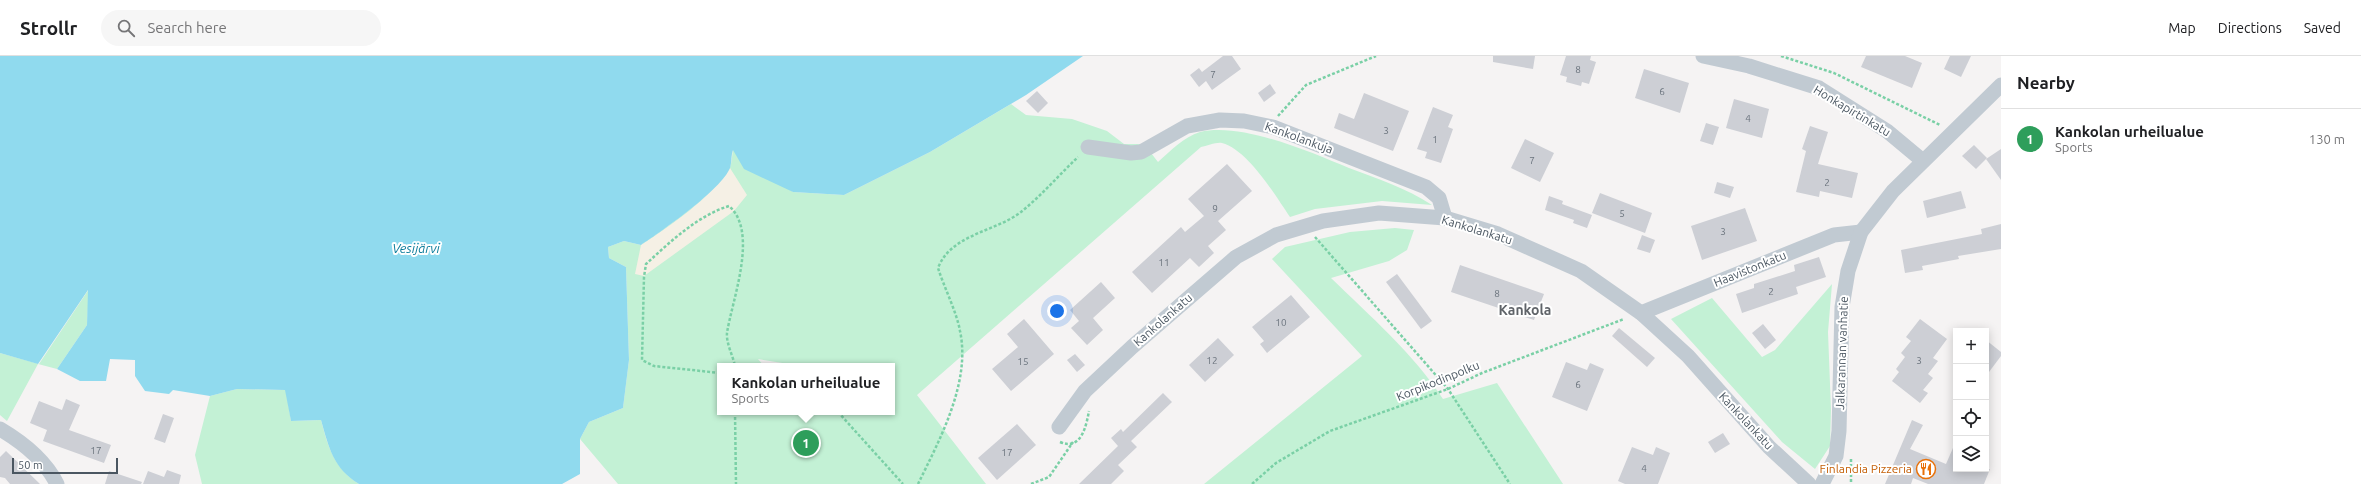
<!DOCTYPE html>
<meta charset="utf-8">
<style>
:root{--surface:#fff;--page:#f6f6f6;--text:#202124;--muted:#757577;--line:#e0e0e0;--accent:#2563eb}
body{margin:0;font-family:Ubuntu,sans-serif;background:var(--page);color:var(--text)}
.controls{position:absolute;right:12px;bottom:12px;display:grid;overflow:hidden;border-radius:0px;box-shadow:0 2px 10px #0003}
.controls button{width:36px;height:36px;display:grid;place-items:center;padding:0;border:0;border-bottom:1px solid var(--line);background:var(--surface);color:var(--text);font:20px sans-serif}
.scale{position:absolute;left:12px;bottom:10px;width:106px;box-sizing:border-box;padding-left:4px;border:2px solid #4a5661;border-top:0;font-size:11px;line-height:14px;white-space:nowrap;color:#4a5661;-webkit-text-stroke:3px #fff;paint-order:stroke}
.you{position:absolute;left:1057px;top:255px;width:14px;height:14px;margin:-10px;border:3px solid #fff;border-radius:50%;background:#1a73e8;box-shadow:0 0 0 6px #1a73e833}
.badge{display:grid;place-items:center;width:26px;height:26px;border-radius:50%;background:var(--accent);color:#fff;font-size:13px;font-weight:700}
.pin{position:absolute;translate:-50% -50%;border:2px solid #fff;box-shadow:0 1px 4px #0006}
.popup{position:absolute;left:717px;top:307px;width:178px;height:52px;box-sizing:border-box;display:grid;place-content:center;border-radius:0px;background:var(--surface);filter:drop-shadow(0 1px 3px #0005);font-size:13px;white-space:nowrap;color:var(--muted)}
.popup b{font-size:15px;color:var(--text)}
.popup::after{content:'';position:absolute;left:50%;top:100%;margin-left:-8px;border:8px solid transparent;border-top-color:var(--surface)}
.list{margin:0;padding:0;list-style:none}
h2{display:flex;justify-content:space-between;align-items:center;height:52px;margin:0;padding:0 16px;font-size:17px}
h2 small{font-size:13px;font-weight:400;color:var(--muted)}
.list li{display:grid;grid-template-columns:26px 1fr auto;gap:12px;align-items:center;box-sizing:border-box;height:60px;padding:0 16px;border-top:1px solid var(--line)}
.list b{display:block;font-size:15px;white-space:nowrap}
.list p{margin:0;font-size:13px;white-space:nowrap;color:var(--muted)}
.list em{font-size:13px;font-style:normal;color:var(--muted)}
.icon{flex:none;width:22px;height:22px;fill:none;stroke:currentColor;stroke-width:2;stroke-linecap:round;stroke-linejoin:round}
.map{position:relative;flex:none;width:2001px;height:428px;overflow:hidden}
header{display:flex;align-items:center;gap:24px;box-sizing:border-box;height:56px;padding:0 20px;background:var(--surface);border-bottom:1px solid var(--line)}
header strong{font-size:19px}
nav{display:flex;gap:22px;margin-inline-start:auto;font-size:14px}
.search{width:280px;height:36px;background:var(--page);display:flex;align-items:center;gap:10px;box-sizing:border-box;padding:0 14px;border-radius:22px;color:var(--muted);font-size:15px}
main{display:flex}
aside{flex:1;background:var(--surface)}
.map>svg:first-child{display:block}
</style>
<header>
<strong>Strollr</strong>
<div class="search"><svg class="icon" aria-label="search" viewBox="0 0 24 24"><circle cx="10" cy="10" r="6"/><path d="M15 15l6 6"/></svg>Search here</div>
<nav><a>Map</a><a>Directions</a><a>Saved</a></nav>
</header>
<main>
<div class="map">
<svg width="2001" height="428" viewBox="0 0 2001 428">
<rect width="100%" height="100%" fill="#f5f3f3"/>
<!-- green -->
<g fill="#c3f1d5" fill-rule="evenodd">
<path d="M1011 48 1026 59 1072 63 1107 75 1124 88H1144L1158 106C1170 95 1184 81 1200 76 1242 66 1310 96 1349 112 1378 123 1406 132 1432 149L1382 145 1315 153 1290 161C1275 139 1248 94 1222 87 1216 86 1207 90 1201 91L917 339 986 428H618L580 383 589 366 623 352 629 304 626 211 609 202 608 191 624 185 641 189C661 175 723 133 730 111 732 106 732 99 733 93L793 136 844 139 930 96ZM758 303 801 310H892V356H720V310H764Z"/>
<path d="M1395 172 1414 174 1407 194 1389 205 1331 222C1370 260 1413 297 1443 343L1497 327 1563 428H1204L1362 300 1272 203 1285 191 1350 176Z"/>
<path d="M1832 228 1828 276 1831 354 1830 390 1815 413 1782 386 1671 263 1712 242 1762 301 1775 294Z"/>
<path d="M89 233 87 269 57 313 38 308 7 365 0 359V297L39 308Z"/>
<path d="M237 333 286 334 291 365 321 364C328 391 334 412 359 428H202L195 399 210 340Z"/>
</g>
<!-- sand -->
<path fill="#f5f0e5" d="M730 112 747 139 734 155 644 220 635 218 641 189C673 168 708 144 730 112Z"/>
<!-- water -->
<path fill="#90daee" d="M0 0H1083L1026 39 930 96 844 139 793 136 744 113 733 94C731 99 732 106 730 112 721 134 662 175 641 189L624 185 608 191 609 202 626 211 629 304 623 352 589 366 580 383V418L562 428H359C333 412 329 392 321 364L291 365 285 334 237 333 210 340 173 334 169 338 145 335 135 320V304L110 303 106 325H80L57 313 87 269 88 234 38 308 0 297Z"/>
<!-- building -->
<g fill="#cdcfd5">
<path d="M1223 0H1232L1241 13 1212 34 1206 25 1199 31 1190 19 1199 12 1202 16Z"/>
<path d="M1493 0H1535L1533 13 1493 6Z"/>
<path d="M1566 0H1591L1590 4 1596 6 1589 28 1582 26 1581 30 1566 26 1567 21 1560 19Z"/>
<path d="M1866 0H1905L1922 7 1912 32 1861 11Z"/>
<path d="M1950 0H1971L1961 21 1944 13Z"/>
<path d="M1644 13 1689 27 1680 57 1635 42Z"/>
<path d="M1270 28 1276 37 1264 46 1258 37Z"/>
<path d="M1037 35 1048 47 1038 57 1026 45Z"/>
<path d="M1364 37 1409 55 1393 95 1334 72 1339 57 1354 63Z"/>
<path d="M1734 43 1769 53 1762 82 1726 72Z"/>
<path d="M1433 51 1453 59 1448 71 1453 73 1441 107 1425 102 1427 96 1417 93Z"/>
<path d="M1706 67 1719 71 1713 89 1700 85Z"/>
<path d="M1810 70 1828 76 1818 108 1858 117 1852 142 1820 135 1819 141 1796 136 1806 95 1802 93Z"/>
<path d="M1525 83 1554 97 1540 126 1511 112Z"/>
<path d="M1974 89 1987 102 1976 113 1962 100Z"/>
<path d="M2001 93V124L1986 103Z"/>
<path d="M1227 108 1252 135 1218 165 1226 174 1208 190 1214 197 1199 211 1190 202 1152 237 1132 216 1181 171 1185 176 1204 160 1188 143Z"/>
<path d="M1717 126 1734 131 1730 142 1714 137Z"/>
<path d="M1961 135 1966 152 1927 162 1923 145Z"/>
<path d="M1600 137 1652 157 1645 177 1592 157Z"/>
<path d="M1549 140 1563 145 1562 148 1592 159 1587 172 1573 167 1574 164 1545 154Z"/>
<path d="M1745 152 1757 185 1702 204 1691 170Z"/>
<path d="M2001 168V193L1958 200 1959 203 1922 210 1923 214 1905 217 1901 194 1982 178 1981 173Z"/>
<path d="M1642 179 1655 184 1650 197 1637 193Z"/>
<path d="M1819 201 1826 221 1796 231 1798 238 1742 257 1736 238 1754 232V228L1795 215 1794 209Z"/>
<path d="M1460 209 1544 238 1534 264 1451 236Z"/>
<path d="M1397 218 1432 265 1421 273 1386 226Z"/>
<path d="M1101 226 1115 242 1093 262 1103 274 1087 289 1071 272 1079 265 1070 254Z"/>
<path d="M1291 239 1310 261 1267 297 1260 288 1264 285 1252 271Z"/>
<path d="M1024 263 1054 298 1011 335 992 313 1018 291 1007 278Z"/>
<path d="M1920 263 1947 283 1933 302 1938 305 1928 318 1933 322 1923 334 1928 337 1920 347 1892 325 1899 316 1896 313 1905 301 1901 297 1911 285 1906 281Z"/>
<path d="M1763 268 1776 284 1765 293 1752 277Z"/>
<path d="M1619 272 1655 302 1647 311 1612 280Z"/>
<path d="M1218 282 1234 299 1205 326 1189 309Z"/>
<path d="M1986 284 2001 296V300L1986 320Z"/>
<path d="M1075 298 1085 309 1077 316 1067 304Z"/>
<path d="M1566 306 1587 314 1590 307 1604 313 1587 355 1552 341Z"/>
<path d="M1163 337 1172 346 1131 385 1137 391 1118 409 1124 415 1111 428H1079L1118 390 1111 382 1121 373 1123 376Z"/>
<path d="M66 343 80 349 69 374 111 389 104 407 43 385 47 374 30 367 39 345 62 354Z"/>
<path d="M163 358 174 362 165 387 154 383Z"/>
<path d="M1912 364 1923 369 1910 393 1946 408 1956 385V413H1990L1984 428H1928L1913 422 1911 428H1885Z"/>
<path d="M1017 368 1036 389 997 424 978 402Z"/>
<path d="M1723 377 1730 388 1715 397 1708 386Z"/>
<path d="M1632 391 1653 399 1656 391 1670 397 1658 428H1625L1618 425Z"/>
<path d="M6 395 40 428H10L5 422 0 421V401Z"/>
<path d="M167 414 181 419 179 428H143L148 415 164 421Z"/>
<path d="M109 415 142 426 141 428H105Z"/>
</g>
<g fill="none" stroke-linecap="round" stroke-linejoin="round">
<!-- path -->
<g stroke="#7ad0a6" stroke-width="2.5" stroke-dasharray="3 2" stroke-linecap="butt">
<path d="M1781 0 1834 17 1940 69"/>
<path d="M1278 60 1306 29 1376 0"/>
<path d="M1315 181 1448 333 1510 428"/>
<path d="M720 317 654 310 642 304 644 221 646 208C670 186 697 160 729 150 759 176 732 244 727 277 726 287 733 300 735 310"/>
<path d="M735 356 736 428"/>
<path d="M838 356 903 428"/>
<path d="M1060 386C1081 395 1086 371 1089 355"/>
<path d="M1851 403V428"/>
<path d="M918 428C940 383 971 326 960 275 957 257 944 231 938 212 951 178 995 176 1021 156 1041 140 1059 119 1078 101"/>
<path d="M1031 428 1049 421 1073 386"/>
<path d="M1252 428 1276 407 1330 375 1448 333 1482 317 1624 263"/>
</g>
<!-- street -->
<g stroke="#c1cad2" stroke-width="15">
<path d="M1703 0 1749 10 1819 32 1887 75 1923 105"/>
<path d="M1088 91 1131 97 1141 96 1187 70 1220 64 1244 65 1273 71 1426 131 1439 142 1445 162"/>
<path d="M1641 257 1834 179 1861 176"/>
<path d="M1059 371 1085 335 1132 291 1236 201 1276 179 1323 165 1379 157 1445 162 1498 178 1581 215 1641 257 1688 300 1769 391 1809 428"/>
<path d="M0 373C22 386 45 404 57 428"/>
<path d="M1822 428 1836 400 1839 375 1842 251 1848 215 1861 176 1893 135 2001 29"/>
</g>
</g>
<!-- icons -->
<defs>
<g id="restaurant-ring" transform="scale(1)"><circle r="9.5" fill="#fff" stroke="#e8710a" stroke-width="1.5"/><path d="M-5-6h1v4h1v-4h1v4h1v-4h1v5L-1.5 .5V6h-2V.5L-5-1ZM5-6V6H3V1.5H1.5Q1.5-4 5-6Z" fill="#e8710a"/></g>
</defs>
<g fill-rule="evenodd">
<use href="#restaurant-ring" x="1926" y="413"/>
</g>
<g text-anchor="middle" stroke-width="4" stroke-linejoin="round" paint-order="stroke">
<!-- number labels -->
<g font-size="10" fill="#6b747e">
<text x="1578" y="17">8</text>
<text x="1213" y="22">7</text>
<text x="1662" y="39">6</text>
<text x="1748" y="66">4</text>
<text x="1386" y="78">3</text>
<text x="1435" y="87">1</text>
<text x="1532" y="108">7</text>
<text x="1827" y="130">2</text>
<text x="1215" y="156">9</text>
<text x="1622" y="161">5</text>
<text x="1723" y="179">3</text>
<text x="1164" y="210">11</text>
<text x="1771" y="239">2</text>
<text x="1497" y="241">8</text>
<text x="1281" y="270">10</text>
<text x="1212" y="308">12</text>
<text x="1919" y="308">3</text>
<text x="1023" y="309">15</text>
<text x="1578" y="332">6</text>
<text x="96" y="398">17</text>
<text x="1007" y="400">17</text>
<text x="1644" y="416">4</text>
</g>
<!-- street labels -->
<g font-size="12" fill="#4a5661" stroke="#fff">
<text transform="translate(1852 55) rotate(31)" y="4">Honkapirtinkatu</text>
<text transform="translate(1299 82) rotate(20)" y="4">Kankolankuja</text>
<text transform="translate(1477 174) rotate(17)" y="4">Kankolankatu</text>
<text transform="translate(1750 213) rotate(-22)" y="4">Haavistonkatu</text>
<text transform="translate(1163 264) rotate(-41)" y="4">Kankolankatu</text>
<text transform="translate(1842 297) rotate(-88)" y="4">Jalkarannan vanhatie</text>
<text transform="translate(1438 325) rotate(-22)" y="4">Korpikodinpolku</text>
<text transform="translate(1746 365) rotate(47)" y="4">Kankolankatu</text>
</g>
<!-- food labels -->
<g font-size="12" fill="#c56008" stroke="#fff" text-anchor="end">
<text x="1912" y="417">Finlandia Pizzeria</text>
</g>
<!-- water labels -->
<g font-size="13" font-style="italic" fill="#0c7c9b" stroke="#fff">
<text x="416" y="197">Vesijärvi</text>
</g>
<!-- quarter labels -->
<g font-size="14" font-weight="bold" fill="#5f6368" stroke="#fff">
<text x="1525" y="259">Kankola</text>
</g>
</g>
</svg>
<div class="controls">
<button>+</button>
<button>−</button>
<button><svg class="icon" aria-label="locate" viewBox="0 0 24 24"><circle cx="12" cy="12" r="6"/><path d="M12 2v4M12 18v4M2 12h4M18 12h4"/></svg></button>
<button><svg class="icon" aria-label="layers" viewBox="0 0 24 24"><path d="M12 4l9 5-9 5-9-5zM3 14l9 5 9-5"/></svg></button>
</div>
<div class="scale">50 m</div>
<div class="you"></div>
<div class="pin badge" style="left:806px;top:387px;background:#2e9e5b">1</div>
<div class="popup"><b>Kankolan urheilualue</b>Sports</div>
</div>
<aside>
<h2>Nearby<small></small></h2>
<ul class="list">
<li><span class="badge" style="background:#2e9e5b">1</span><div><b>Kankolan urheilualue</b><p>Sports</p></div><em>130 m</em></li>
</ul>
</aside>
</main>
